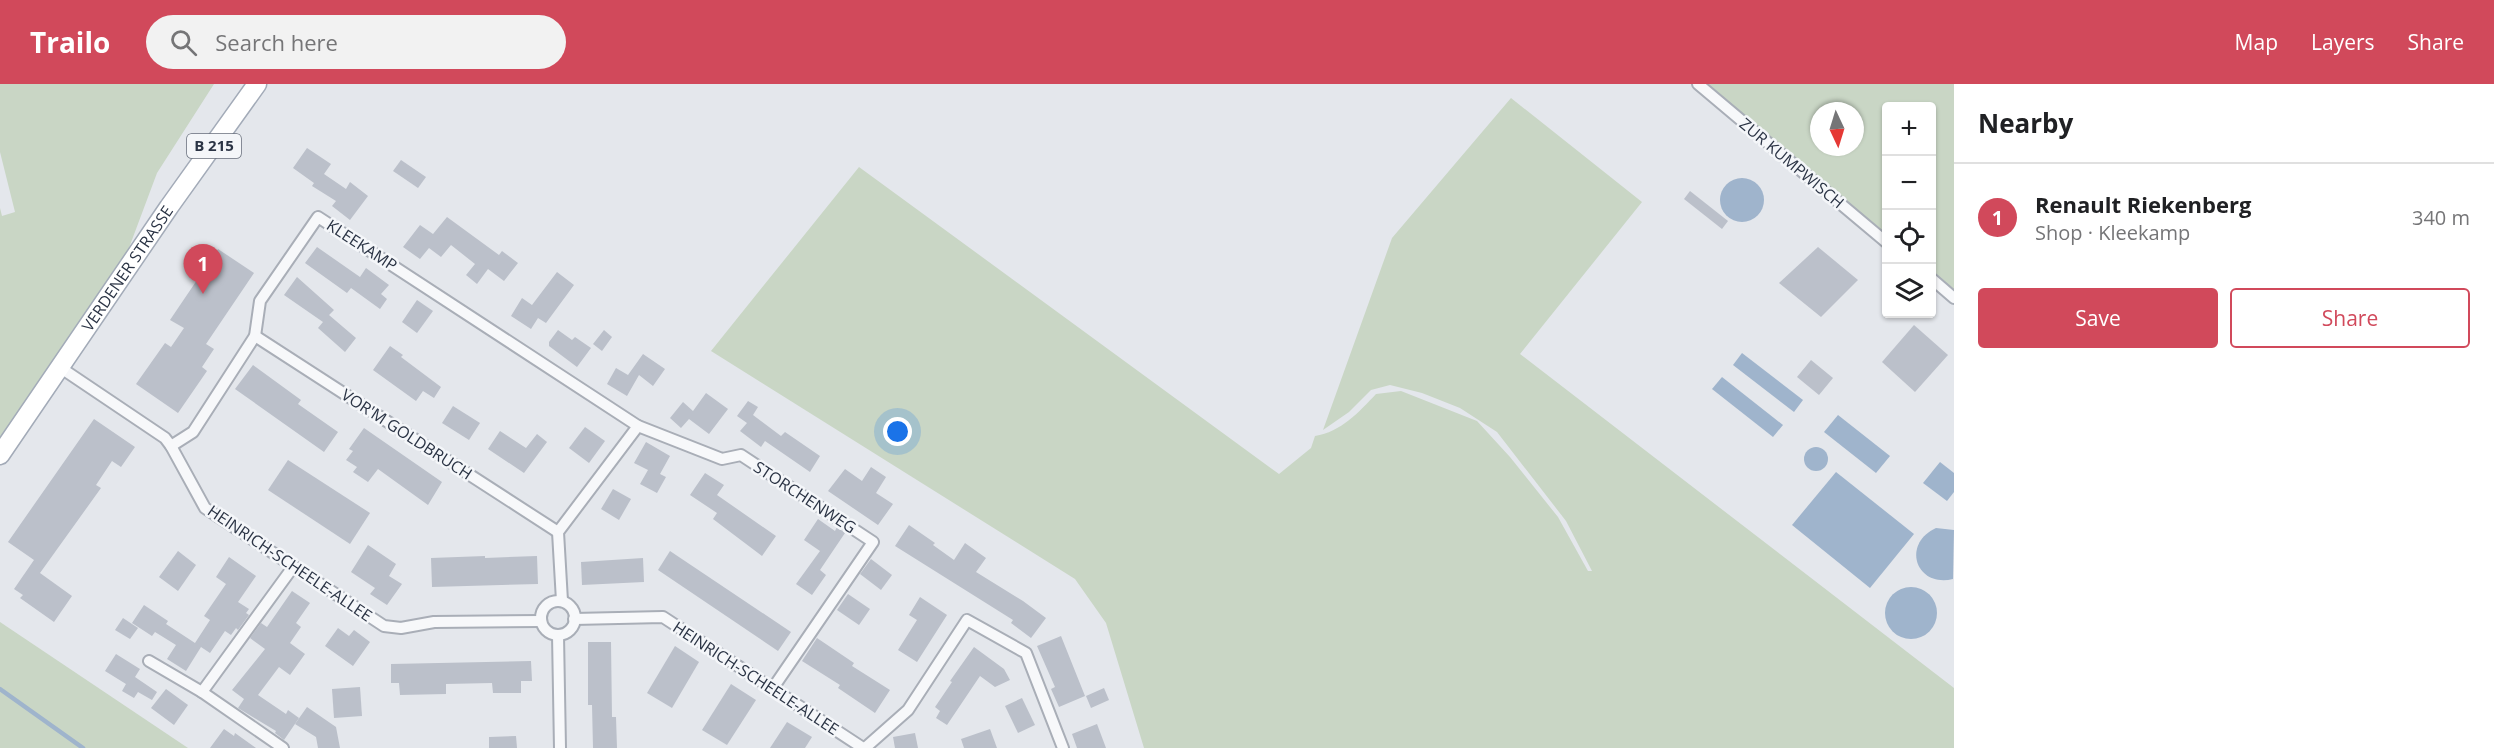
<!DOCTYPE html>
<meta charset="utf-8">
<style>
:root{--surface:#fff;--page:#f2f2f2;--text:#202124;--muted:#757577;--line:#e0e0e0;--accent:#d1495b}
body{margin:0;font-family:"Open Sans",sans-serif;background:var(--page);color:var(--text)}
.controls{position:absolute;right:18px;top:18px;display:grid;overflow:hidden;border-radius:6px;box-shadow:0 2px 4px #0004}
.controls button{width:54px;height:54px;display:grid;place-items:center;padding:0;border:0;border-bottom:2px solid var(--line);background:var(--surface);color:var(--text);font:30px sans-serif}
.compass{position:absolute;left:1810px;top:18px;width:54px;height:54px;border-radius:50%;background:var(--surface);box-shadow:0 2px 4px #0004;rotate:176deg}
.you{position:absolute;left:898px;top:348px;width:21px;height:21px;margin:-15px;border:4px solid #fff;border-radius:50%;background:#1a73e8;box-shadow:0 0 0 9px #1a73e833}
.badge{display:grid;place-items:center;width:39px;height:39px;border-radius:50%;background:var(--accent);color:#fff;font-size:20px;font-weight:700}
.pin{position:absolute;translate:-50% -50px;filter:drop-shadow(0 2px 3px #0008)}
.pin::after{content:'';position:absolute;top:32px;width:21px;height:18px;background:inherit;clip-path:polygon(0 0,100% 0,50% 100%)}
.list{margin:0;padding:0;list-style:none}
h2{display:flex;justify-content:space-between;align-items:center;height:78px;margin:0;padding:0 24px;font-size:26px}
h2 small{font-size:20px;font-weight:400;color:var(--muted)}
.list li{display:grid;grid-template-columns:39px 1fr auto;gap:18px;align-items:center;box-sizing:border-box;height:108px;padding:0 24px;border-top:2px solid var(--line)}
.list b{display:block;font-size:22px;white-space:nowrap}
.list p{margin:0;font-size:20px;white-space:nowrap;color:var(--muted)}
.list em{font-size:20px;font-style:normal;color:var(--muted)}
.actions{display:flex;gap:12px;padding:18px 24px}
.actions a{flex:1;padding:14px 0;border:2px solid var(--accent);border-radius:6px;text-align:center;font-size:21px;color:var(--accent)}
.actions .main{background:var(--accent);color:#fff}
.icon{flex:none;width:33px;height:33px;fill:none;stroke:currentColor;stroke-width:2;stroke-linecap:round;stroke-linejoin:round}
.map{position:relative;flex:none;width:1954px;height:664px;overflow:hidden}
header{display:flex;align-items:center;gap:36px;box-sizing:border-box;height:84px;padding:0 30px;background:var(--accent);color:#fff}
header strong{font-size:28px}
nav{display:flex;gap:33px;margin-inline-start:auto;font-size:21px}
.search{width:420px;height:54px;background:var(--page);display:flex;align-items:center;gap:15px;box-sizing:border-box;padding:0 21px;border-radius:33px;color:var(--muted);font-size:22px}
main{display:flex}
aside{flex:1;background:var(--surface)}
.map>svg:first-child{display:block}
</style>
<header>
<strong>Trailo</strong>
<div class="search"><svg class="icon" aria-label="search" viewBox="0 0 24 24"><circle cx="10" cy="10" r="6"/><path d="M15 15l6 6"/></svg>Search here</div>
<nav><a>Map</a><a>Layers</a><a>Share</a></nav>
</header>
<main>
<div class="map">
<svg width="1954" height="664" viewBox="0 0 1954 664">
<rect width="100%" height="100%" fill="#e4e7ec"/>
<!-- green -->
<g fill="#c9d6c5" fill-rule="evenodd">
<path d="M0 0H214L157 89 111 212 0 371V124L2 132 15 128 0 68Z"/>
<path d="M1705 0H1954V207L1932 188V22H1886V151ZM1819 27H1855V63H1819Z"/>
<path d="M1511 14 1642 118 1520 270 1954 604V664H1144L1106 539 1075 495 711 267 859 83 1279 390 1311 364 1315 352C1341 348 1359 328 1376 310L1401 307 1477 337 1510 373 1558 433 1588 487H1592L1566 437 1497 348 1460 324 1422 309 1390 301 1371 306 1349 328 1323 346 1392 154Z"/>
<path d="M0 538 188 664H0Z"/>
</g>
<!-- water -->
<g fill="#9fb4cc">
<circle cx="1742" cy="116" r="22"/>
<path d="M1742 269 1803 316 1794 328 1733 281Z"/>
<path d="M1722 293 1783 341 1773 353 1712 305Z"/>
<path d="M1838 331 1890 372 1876 389 1824 348Z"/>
<circle cx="1816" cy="375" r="12"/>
<path d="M1940 378 1954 389V408L1947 417 1923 399Z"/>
<path d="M1836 388 1914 450 1870 504 1792 441Z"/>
<path d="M1936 444 1954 446 1953 495C1916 504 1901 460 1936 444Z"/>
<circle cx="1911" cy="529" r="26"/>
</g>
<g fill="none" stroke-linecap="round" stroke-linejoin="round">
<!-- stream -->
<path stroke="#9fb4cc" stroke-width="4.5" d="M0 605 83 664"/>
</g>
<!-- building -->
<g fill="#bbc0ca">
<path d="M307 64 331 80 324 90 346 105 350 98 368 112 350 136 332 122 336 117 312 102 314 99 293 84Z"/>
<path d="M401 76 426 93 418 104 393 87Z"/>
<path d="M1690 107 1728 137 1722 145 1684 115Z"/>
<path d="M447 133 499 171 502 167 518 179 504 197 488 185 477 200 466 191 475 180 451 161 441 173 429 164 420 175 403 163 420 141 433 150Z"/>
<path d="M317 163 360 193 366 184 389 201 381 210 387 215 380 225 351 204 347 209 305 179Z"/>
<path d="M1818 163 1858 196 1821 233 1779 199Z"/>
<path d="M218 165 254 189 206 260 214 265 202 283 207 287 178 329 136 300 165 259 171 263 184 244 170 236Z"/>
<path d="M557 188 574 201 546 239 538 234 531 245 511 232 522 214 532 221Z"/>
<path d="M297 193 334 226 329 231 356 254 345 268 318 244 323 238 284 211Z"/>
<path d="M417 216 433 227 417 249 402 238Z"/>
<path d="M1914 241 1948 271 1915 308 1882 278Z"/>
<path d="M558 246 572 256 575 253 591 264 577 283 549 262V258Z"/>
<path d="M604 246 612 253 602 267 593 260Z"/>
<path d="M390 262 403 271 401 273 441 303 434 314 423 307 416 317 373 286Z"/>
<path d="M643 270 665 285 653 302 639 291 627 312 607 300 616 284 628 291Z"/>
<path d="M1811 276 1833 294 1819 311 1797 293Z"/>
<path d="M253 281 301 316 298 320 338 348 324 368 235 305Z"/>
<path d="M706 309 728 325 709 350 689 335 681 344 670 334 683 318 693 327Z"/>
<path d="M748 317 758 323 753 331 781 352 785 348 820 372 810 388 765 357 761 363 740 347 747 339 737 332Z"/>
<path d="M453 322 480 339 469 356 442 339Z"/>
<path d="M94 335 135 363 121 383 112 377 96 401 101 404 40 489 72 512 54 538 20 514 23 511 14 505 34 476 8 458Z"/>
<path d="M585 343 605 357 589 379 569 364Z"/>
<path d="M364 344 442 398 428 421 378 385 368 398 353 388 357 383 346 376 353 367 349 365Z"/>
<path d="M500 347 526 364 537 350 547 358 524 389 488 365Z"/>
<path d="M646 358 670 372 660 390 666 393 657 409 640 400 648 386 634 379Z"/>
<path d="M288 376 370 429 350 460 268 406Z"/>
<path d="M871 383 886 393 876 409 893 420 878 441 828 407 845 385 862 397Z"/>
<path d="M705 389 724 401 717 411 776 452 762 472 713 435 717 429 690 411Z"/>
<path d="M613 405 631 415 619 436 601 425Z"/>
<path d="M818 435 835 447 837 443 845 449 820 486 826 491 812 511 796 500 820 467 804 456Z"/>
<path d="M909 441 935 459 933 461 954 476 965 459 986 474 976 488 1023 517 1046 534 1031 554 1011 539 1013 536 895 462Z"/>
<path d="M368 461 396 480 389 492 402 500 387 521 370 510 375 504 351 488Z"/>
<path d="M178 467 196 481 178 507 159 493Z"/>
<path d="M670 467 791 548 778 567 658 486Z"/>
<path d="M485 472V474L537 472 538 500 432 503 431 474Z"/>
<path d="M229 473 256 492 238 518 249 525 246 529 249 531 238 546 236 544 231 551 225 547 210 569 201 563 186 587 167 575 176 561 155 548 152 552 132 539 144 521 168 537 166 540 195 559 210 536 204 532 226 500 216 493Z"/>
<path d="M643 474 644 498 582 501 581 478Z"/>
<path d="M871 475 892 491 881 506 860 490Z"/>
<path d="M292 507 310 519 296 539 301 543 290 559 305 570 290 591 279 583 258 611 286 630 288 626 299 634 284 656 275 649 276 647 238 624 244 615 232 606 265 565 250 554 261 539 267 543Z"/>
<path d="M848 510 870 525 859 541 837 526Z"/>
<path d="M920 513 947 531 917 578 898 566 917 536 909 531Z"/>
<path d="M123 534 138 544 130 555 115 546Z"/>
<path d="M338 544 349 552 354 546 370 558 353 582 325 562Z"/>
<path d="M1061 552 1085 612 1059 623 1051 605 1055 603 1037 562Z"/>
<path d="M817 554 854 579 852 582 890 606 875 629 838 604 840 601 802 577Z"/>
<path d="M588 558H611L612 633H616L617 664H593L592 621H588Z"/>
<path d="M675 562 699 578 672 624 647 609Z"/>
<path d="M974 563 1004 585 1010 596 995 603 980 592 947 641 936 634 940 627 935 623 952 598 950 597Z"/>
<path d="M116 570 140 585 135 593 157 608 152 616 138 608 134 614 122 607 126 600 105 587Z"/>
<path d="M531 577 532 597H521V609H493L492 599 446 600V610L400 611 399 599H391V580Z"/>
<path d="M731 600 756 616 727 661 702 646Z"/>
<path d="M360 603 362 632 334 634 332 605Z"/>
<path d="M1104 604 1109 616 1091 624 1086 612Z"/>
<path d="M166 605 188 621 174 641 151 624Z"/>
<path d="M1022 614 1035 641 1018 649 1005 622Z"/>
<path d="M307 623 336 643 340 664H318L316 653 295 640Z"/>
<path d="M787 638 812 653 805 664H770Z"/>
<path d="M1097 640 1106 664H1077L1072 650Z"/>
<path d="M224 645 234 652 235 649 256 664H210Z"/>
<path d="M990 645 997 664H964L961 655Z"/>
<path d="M915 649 918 664H895L893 653Z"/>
<path d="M516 652 517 664H489V653Z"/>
</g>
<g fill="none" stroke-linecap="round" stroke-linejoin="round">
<!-- minor casing -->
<g stroke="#a9aeb7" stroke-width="14">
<g id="minor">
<path d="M1698 0 1886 158"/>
<path d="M1932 195 1954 214"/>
<path d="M255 252 558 448"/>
<path d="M61 284 165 354 171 362 205 424 384 542 401 544 434 538 541 537"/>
<path d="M171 362 193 348 255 252 260 217 318 133 638 342 722 375 741 371 873 458 773 604"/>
<path d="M562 517 558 448 638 342"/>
<circle cx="558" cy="534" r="17"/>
<path d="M574 535 663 533 863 664"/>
<path d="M558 551 560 664"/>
<path d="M149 577 202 608 283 664"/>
<path d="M202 608 293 483"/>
<path d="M865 664 908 626 967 536 1026 569 1063 664"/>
</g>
</g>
<!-- primary casing -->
<g stroke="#a3abb8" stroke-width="21">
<g id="primary">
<path id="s1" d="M0 371 169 123 257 0"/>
</g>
</g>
<!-- minor -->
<use href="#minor" stroke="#f7f8fa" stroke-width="10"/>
<!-- primary -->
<use href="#primary" stroke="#fff" stroke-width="18"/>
</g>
<g text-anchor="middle" stroke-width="5" stroke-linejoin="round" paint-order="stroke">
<!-- shield labels -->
<rect fill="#f4f6f9" stroke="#676e7b" stroke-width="1.5" x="187" y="50" width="54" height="24" rx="4.5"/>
<g font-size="15" font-weight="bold" fill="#2b3445">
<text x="214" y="67">B 215</text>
</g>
<!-- street labels -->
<g font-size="16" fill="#2b3445" stroke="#f4f6f9">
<text transform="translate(1792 79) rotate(40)" y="6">ZUR KUMPWISCH</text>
<text transform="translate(362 161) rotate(33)" y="6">KLEEKAMP</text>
<text dy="6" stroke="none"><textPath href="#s1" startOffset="226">VERDENER STRASSE</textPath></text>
<text transform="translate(407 350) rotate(33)" y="6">VOR'M GOLDBRUCH</text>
<text transform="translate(805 413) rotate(33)" y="6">STORCHENWEG</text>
<text transform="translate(290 479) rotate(34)" y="6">HEINRICH-SCHEELE-ALLEE</text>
<text transform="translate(756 594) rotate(33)" y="6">HEINRICH-SCHEELE-ALLEE</text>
</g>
</g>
</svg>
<div class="controls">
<button>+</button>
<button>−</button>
<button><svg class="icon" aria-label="locate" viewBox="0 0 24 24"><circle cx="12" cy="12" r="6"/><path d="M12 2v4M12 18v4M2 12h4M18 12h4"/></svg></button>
<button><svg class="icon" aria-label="layers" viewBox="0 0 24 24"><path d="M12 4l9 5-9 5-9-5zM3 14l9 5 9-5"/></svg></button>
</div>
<svg class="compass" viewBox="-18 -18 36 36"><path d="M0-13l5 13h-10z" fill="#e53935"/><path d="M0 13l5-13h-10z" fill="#757577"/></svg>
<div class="you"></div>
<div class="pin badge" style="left:203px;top:210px">1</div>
</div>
<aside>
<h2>Nearby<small></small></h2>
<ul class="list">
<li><span class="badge">1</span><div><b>Renault Riekenberg</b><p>Shop · Kleekamp</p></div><em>340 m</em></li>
</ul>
<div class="actions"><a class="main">Save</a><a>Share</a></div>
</aside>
</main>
